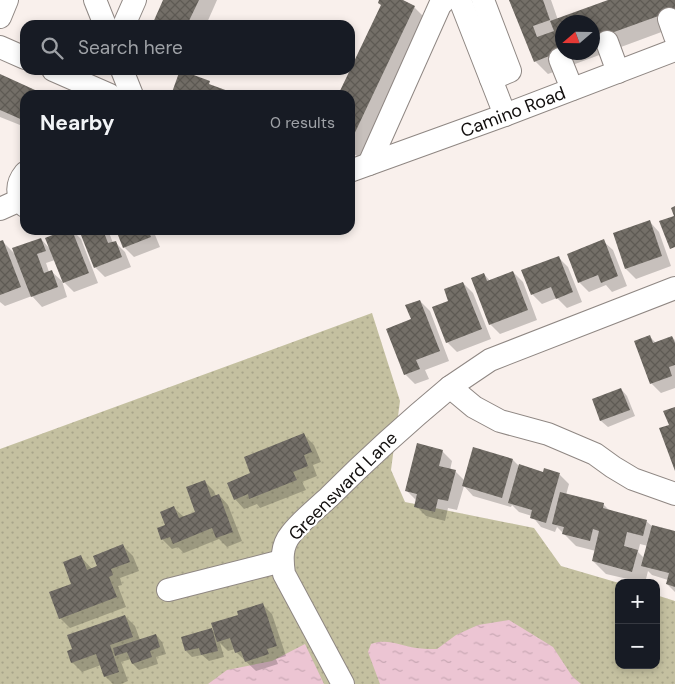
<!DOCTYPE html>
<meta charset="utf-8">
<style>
:root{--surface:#171b24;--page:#20242c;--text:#f1f3f6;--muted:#9ea1a6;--line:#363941}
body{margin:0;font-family:"DM Sans",sans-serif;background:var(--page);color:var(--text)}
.controls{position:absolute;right:15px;bottom:15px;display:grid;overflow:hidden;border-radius:10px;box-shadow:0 2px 8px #0003}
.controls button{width:45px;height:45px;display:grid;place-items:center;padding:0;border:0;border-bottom:1px solid var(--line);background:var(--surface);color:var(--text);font:25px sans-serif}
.compass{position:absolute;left:555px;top:15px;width:45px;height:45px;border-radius:50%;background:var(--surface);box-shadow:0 2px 8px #0003;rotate:250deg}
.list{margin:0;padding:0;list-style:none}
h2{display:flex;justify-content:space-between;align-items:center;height:65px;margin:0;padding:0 20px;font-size:21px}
h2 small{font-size:16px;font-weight:400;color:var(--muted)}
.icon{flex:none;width:28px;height:28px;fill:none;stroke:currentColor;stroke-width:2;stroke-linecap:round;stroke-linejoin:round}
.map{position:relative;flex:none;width:675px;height:684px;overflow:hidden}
.search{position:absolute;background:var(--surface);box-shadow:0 2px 8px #0003;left:20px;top:20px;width:335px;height:55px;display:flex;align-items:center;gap:12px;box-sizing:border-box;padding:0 18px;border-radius:15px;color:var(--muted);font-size:19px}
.panel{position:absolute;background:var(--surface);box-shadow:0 2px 8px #0003;left:20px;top:90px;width:335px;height:145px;border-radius:15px}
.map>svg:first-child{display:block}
</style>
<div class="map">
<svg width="675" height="684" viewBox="0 0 675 684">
<defs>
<pattern id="grass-dots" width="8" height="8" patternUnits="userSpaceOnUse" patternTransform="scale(1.25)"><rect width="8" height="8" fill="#c4c0a0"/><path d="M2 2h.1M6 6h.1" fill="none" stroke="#a7a489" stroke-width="1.8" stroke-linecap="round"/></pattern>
<pattern id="water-ripples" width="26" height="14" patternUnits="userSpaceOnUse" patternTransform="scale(1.25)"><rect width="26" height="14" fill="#ecc5d3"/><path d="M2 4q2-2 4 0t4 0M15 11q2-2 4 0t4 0" fill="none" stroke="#c9a8b4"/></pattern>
<pattern id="building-cross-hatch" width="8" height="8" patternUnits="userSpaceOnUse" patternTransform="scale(1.25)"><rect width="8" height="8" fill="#746f68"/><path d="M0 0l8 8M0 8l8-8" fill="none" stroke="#5e5a54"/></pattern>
</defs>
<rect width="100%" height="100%" fill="#f9f0ec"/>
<!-- grass -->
<path fill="url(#grass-dots)" d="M372 313 400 401 391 470 405 502 534 528 561 566 619 583V665H656V595L675 601V684H0V449Z"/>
<!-- water -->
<g fill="url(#water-ripples)">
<path d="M509 620 553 647 572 676 581 684H380L368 652 371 644C388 638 400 646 416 648 423 649 431 649 437 649L456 635 478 625Z"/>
<path d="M305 644 324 684H208L227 670 272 661Z"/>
</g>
<!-- shadow -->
<g fill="#0003" fill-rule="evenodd">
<path d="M166 0H217L206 25H154Z"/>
<path d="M380 0H400L414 7 427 20 361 158 350 152V95H339L382 6Z"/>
<path d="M509 0H551L558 20 612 0H675V27L548 74 535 61ZM562 22H592V52H562Z"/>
<path d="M0 75 43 95H25V127L0 117Z"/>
<path d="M650 222 659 232 671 266 636 279 626 269 614 234Z"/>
<path d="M69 230H72L81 239 98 283 74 292 64 282 55 260 46 263 49 272H52L62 281 67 297 42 307 32 296 5 306 0 302V243L3 242 16 255 41 239 51 250Z"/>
<path d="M81 230H108L113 243 115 242 125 252 131 267 105 277 95 267Z"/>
<path d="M117 230H153L160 247 134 257 124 247Z"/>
<path d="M603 241 613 250 627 286 612 292 606 285 589 292 579 282Z"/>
<path d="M558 257 568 267 582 302 567 308 557 298 542 304 532 294Z"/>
<path d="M513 272 523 282 537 320 500 334 490 324 484 274 490 281Z"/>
<path d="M463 283 473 293 491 339 457 352 447 342 450 302Z"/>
<path d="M420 301 430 311 449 361 425 370 429 379 415 384 405 374 412 320Z"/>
<path d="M650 337 656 343 672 337 675 340V388L661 393 651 383Z"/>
<path d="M621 389 627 396 635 416 608 427 601 421 593 400Z"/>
<path d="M304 435 314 445 321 462 313 465 317 476 302 482 306 490 260 508 257 504 244 509 235 499 252 474Z"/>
<path d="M474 448 513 460 519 466 544 473 560 475 569 484 566 495 603 504 610 511 646 521 653 527 675 532V592L667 584 668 580 652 575 648 571 645 583 606 574 593 561 596 551 576 546 557 527 555 532 541 527 532 516 519 512 512 505 511 507 473 496 464 486 457 510 448 508 445 521 426 516 416 506 417 501 406 490 442 451 452 461 450 470 455 471 465 481ZM640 544 648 546 644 558 638 552Z"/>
<path d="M204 481 214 491 216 496 219 495 228 505 242 541 227 547 219 539 184 553 178 547 172 549 162 539 174 508 184 517 196 512Z"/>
<path d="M123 546 133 556 139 571 120 578 122 585 118 586 126 607 70 628 60 618 73 585 81 557 92 569 98 567Z"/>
<path d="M262 604 272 614 286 656 276 659 278 664 256 671 236 652 235 649 228 651 220 643 224 657 209 661 202 655 192 657 186 651 212 630 216 634 240 616Z"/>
<path d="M125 616 135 626 140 640 156 635 162 642 166 654 156 657 158 664 139 670 133 664 131 659 121 662 128 681 121 684H113L105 676 101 665 82 672 72 662Z"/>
</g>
<!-- building -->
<g fill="url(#building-cross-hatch)">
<path d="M163 0H199L187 25H152Z"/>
<path d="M379 0H403L415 6 350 143V95H338L381 5 378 3Z"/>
<path d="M509 0H543L550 20 533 26 537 37 554 31 550 21 608 0H675V10L592 40V22H562V51L534 62Z"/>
<path d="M180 70 210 81 209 84 239 95H171Z"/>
<path d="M0 74 46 95H25V121L0 110Z"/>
<path d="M675 206V247L670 249 659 221 674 216 671 208Z"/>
<path d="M650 220 662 256 625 269 613 233Z"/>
<path d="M65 230H72L89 273 63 283 45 238Z"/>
<path d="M79 230H103L108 243 116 241 122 257 94 268Z"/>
<path d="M116 230H148L151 237 123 248Z"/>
<path d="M41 238 46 251 37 254 44 273 52 270 58 287 31 297 12 248Z"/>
<path d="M604 239 618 276 601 283 598 275 578 283 567 254Z"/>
<path d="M3 240 21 287 0 295V241Z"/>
<path d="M559 256 573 292 556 299 551 287 531 295 521 270Z"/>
<path d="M513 271 528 310 489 325 471 278 484 273 487 281Z"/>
<path d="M463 282 482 329 446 343 432 307 448 301 444 289Z"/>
<path d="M420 300 440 351 416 360 420 369 404 375 386 329 411 319 405 305Z"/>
<path d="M650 335 653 343 672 336 675 343V365L669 367 672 376 650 384 634 341Z"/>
<path d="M621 388 630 410 600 421 592 399Z"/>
<path d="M675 407V471L659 428 669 425 663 411Z"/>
<path d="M304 433 312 452 304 455 308 466 293 472 297 480 249 499 248 494 234 500 227 483 250 473 244 457Z"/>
<path d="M417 443 443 450 439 466 456 470 448 501 438 499 435 512 414 507 417 494 405 491Z"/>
<path d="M473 447 513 459 502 498 462 486Z"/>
<path d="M519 464 543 472 544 468 560 473 546 523 530 518 532 510 508 503Z"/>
<path d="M205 480 211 497 219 494 233 532 216 538 212 528 173 544 170 537 161 540 157 528 165 525 160 512 174 506 179 518 195 512 186 487Z"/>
<path d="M560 492 604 503 603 508 647 520 643 536 627 532 624 546 638 550 632 572 592 561 599 531 593 529 590 541 562 534 564 527 552 524Z"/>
<path d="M652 525 675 531V587L666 584 669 573 641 566Z"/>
<path d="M123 544 130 562 111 569 113 575 109 577 117 597 59 619 49 592 71 584 63 562 81 555 87 570 97 566 93 556Z"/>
<path d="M263 603 277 646 267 649 269 654 245 662 241 651 235 653 230 638 217 642 211 623 238 615 237 611Z"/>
<path d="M125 615 133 637 110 645 119 672 104 677 96 654 71 663 67 651 72 649 67 635Z"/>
<path d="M212 628 218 651 201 655 199 648 185 651 181 637Z"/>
<path d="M156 634 160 647 150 651 152 657 132 664 127 652 115 656 113 648Z"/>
</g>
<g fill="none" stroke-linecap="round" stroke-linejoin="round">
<!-- minor casing -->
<g stroke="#8f8783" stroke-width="24">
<g id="minor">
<path d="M95 0 105 25"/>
<path d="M460 0 505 115"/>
<path d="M483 0 510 71 491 79"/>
<path d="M0 17 7 0"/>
<path d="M669 19 675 36"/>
<path d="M124 25 135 0"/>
<path d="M607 42 618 72"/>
<path d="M0 47 25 58"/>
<path d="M560 59 572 89"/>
<path d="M53 70 110 95"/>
<path d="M122 70 132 95"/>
<path d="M369 164 440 5 445 0"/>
<path d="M350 171 505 115 675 50"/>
<path d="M25 173C16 184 16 195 25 206"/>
<path d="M0 209 20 200"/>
<path d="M675 288 490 360 450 387 474 407 500 421 548 434 595 454 613 467 633 479 675 494"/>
<path d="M168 590 282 561"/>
<path d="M343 684 284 574C282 560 281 546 291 534 301 521 316 509 329 497 368 458 408 422 450 387"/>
</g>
</g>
<!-- minor -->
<use href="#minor" stroke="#fff" stroke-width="22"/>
</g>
<g text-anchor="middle" stroke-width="4.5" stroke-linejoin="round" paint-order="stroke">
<!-- street labels -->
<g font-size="18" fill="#110e0d" stroke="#fff">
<text transform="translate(513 112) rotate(-21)" y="6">Camino Road</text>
<text transform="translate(343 486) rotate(-45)" y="6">Greensward Lane</text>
</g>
</g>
</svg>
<div class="controls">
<button>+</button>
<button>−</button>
</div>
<svg class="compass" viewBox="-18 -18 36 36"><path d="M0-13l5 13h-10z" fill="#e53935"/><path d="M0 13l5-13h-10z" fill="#9ea1a6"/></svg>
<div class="search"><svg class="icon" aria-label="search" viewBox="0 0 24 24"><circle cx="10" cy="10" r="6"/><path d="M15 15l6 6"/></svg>Search here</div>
<section class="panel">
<h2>Nearby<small>0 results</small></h2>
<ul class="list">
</ul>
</section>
</div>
